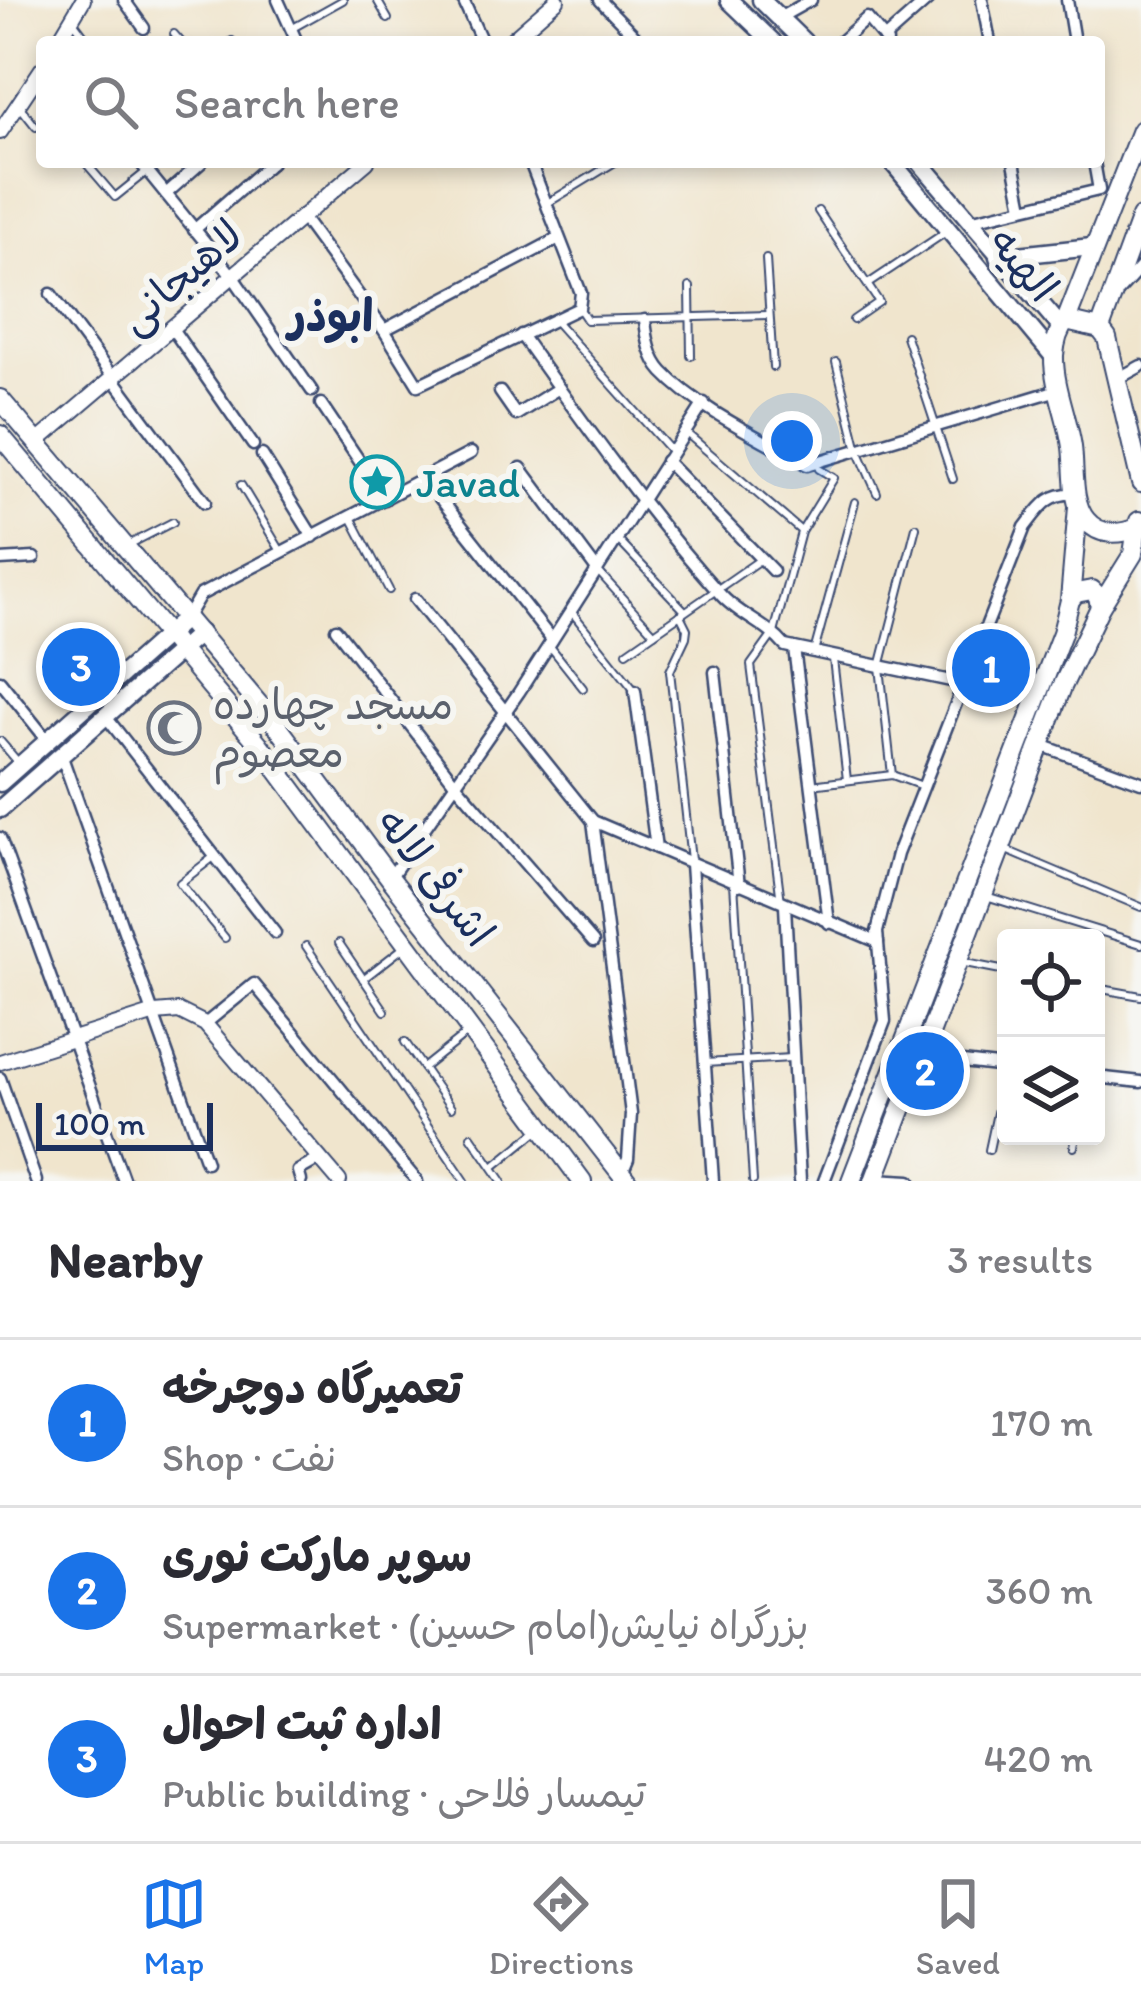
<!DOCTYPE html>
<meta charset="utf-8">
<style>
:root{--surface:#fff;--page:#f2f2f3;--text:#2b2b33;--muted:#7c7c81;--line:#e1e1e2;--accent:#1a73e8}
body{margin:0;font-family:Itim,"Playpen Sans Arabic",sans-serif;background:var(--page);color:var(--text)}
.controls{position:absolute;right:36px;bottom:36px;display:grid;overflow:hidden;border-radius:12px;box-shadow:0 6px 18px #0003}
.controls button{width:108px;height:108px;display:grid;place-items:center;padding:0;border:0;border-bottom:3px solid var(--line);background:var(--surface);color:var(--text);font:60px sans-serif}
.scale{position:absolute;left:36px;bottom:30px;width:177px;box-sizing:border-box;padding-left:12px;border:6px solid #1b2f5e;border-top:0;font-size:33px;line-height:42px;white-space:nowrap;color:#1b2f5e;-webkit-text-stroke:9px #f6f6f2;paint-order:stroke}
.you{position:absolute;left:792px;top:441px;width:42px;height:42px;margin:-30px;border:9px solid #fff;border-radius:50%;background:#1a73e8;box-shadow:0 0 0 18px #1a73e833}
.badge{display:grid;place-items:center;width:78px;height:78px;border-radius:50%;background:var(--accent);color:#fff;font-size:39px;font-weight:700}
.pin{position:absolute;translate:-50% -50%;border:6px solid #fff;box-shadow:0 3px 12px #0006}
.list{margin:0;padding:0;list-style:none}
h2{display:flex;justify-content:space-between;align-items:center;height:156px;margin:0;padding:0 48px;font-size:51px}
h2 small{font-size:39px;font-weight:400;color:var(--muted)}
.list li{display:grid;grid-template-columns:78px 1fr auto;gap:36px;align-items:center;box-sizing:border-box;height:168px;padding:0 48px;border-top:3px solid var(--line)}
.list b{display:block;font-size:45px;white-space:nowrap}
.list p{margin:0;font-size:39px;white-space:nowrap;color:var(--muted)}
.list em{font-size:39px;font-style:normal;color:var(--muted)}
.icon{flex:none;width:66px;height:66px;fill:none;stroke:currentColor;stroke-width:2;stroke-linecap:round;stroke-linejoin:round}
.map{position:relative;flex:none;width:1141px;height:1181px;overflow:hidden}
.search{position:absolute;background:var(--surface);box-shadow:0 6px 18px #0003;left:36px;right:36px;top:36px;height:132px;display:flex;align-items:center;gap:30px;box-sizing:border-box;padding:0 42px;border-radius:12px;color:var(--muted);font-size:45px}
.sheet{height:660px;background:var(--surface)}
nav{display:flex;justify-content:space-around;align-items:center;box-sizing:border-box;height:168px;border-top:3px solid var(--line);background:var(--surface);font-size:33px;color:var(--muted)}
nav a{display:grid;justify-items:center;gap:6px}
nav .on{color:var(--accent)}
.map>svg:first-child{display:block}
</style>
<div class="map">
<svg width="1141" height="1181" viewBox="0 0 1141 1181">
<rect width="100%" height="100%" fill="#f6f6f2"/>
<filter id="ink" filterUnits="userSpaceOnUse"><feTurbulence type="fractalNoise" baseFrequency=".00833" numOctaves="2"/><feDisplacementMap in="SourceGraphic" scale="24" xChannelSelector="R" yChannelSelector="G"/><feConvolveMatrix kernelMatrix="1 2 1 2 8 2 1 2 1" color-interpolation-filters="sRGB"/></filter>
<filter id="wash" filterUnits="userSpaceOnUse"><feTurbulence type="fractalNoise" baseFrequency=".004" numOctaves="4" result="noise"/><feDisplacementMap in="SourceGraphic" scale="48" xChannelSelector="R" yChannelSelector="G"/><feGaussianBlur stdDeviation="2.7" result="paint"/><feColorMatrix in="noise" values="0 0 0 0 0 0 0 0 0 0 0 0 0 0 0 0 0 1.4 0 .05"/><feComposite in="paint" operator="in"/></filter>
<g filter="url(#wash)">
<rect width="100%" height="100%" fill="#f0e5cd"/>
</g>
<g filter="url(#ink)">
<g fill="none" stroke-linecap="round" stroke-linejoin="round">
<!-- service casing -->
<g stroke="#3b4a6f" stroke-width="10">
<g id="service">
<path d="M377 0 388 19"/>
<path d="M74 22 89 42"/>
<path d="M291 29 343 0"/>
<path d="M174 34 181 42"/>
<path d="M232 41V42"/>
<path d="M21 108 36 127"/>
<path d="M85 162 115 197 146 172"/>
<path d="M532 168 543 162"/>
<path d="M546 204 615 162"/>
<path d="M818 211 879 302 853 320"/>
<path d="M766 259 773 367"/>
<path d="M868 284 946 232"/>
<path d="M690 287 691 356"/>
<path d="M579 308 587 320 769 315"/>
<path d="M556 322 671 451"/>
<path d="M906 336 953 479"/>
<path d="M836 362 858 450 877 493"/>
<path d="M685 432 801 531"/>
<path d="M241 485 282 553"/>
<path d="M351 517 389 590"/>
<path d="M617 539 685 611"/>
<path d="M128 545 173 522"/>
<path d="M597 570 654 633"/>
<path d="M571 611 635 691"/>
<path d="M680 615 687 629 686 637 670 671 691 860"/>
<path d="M549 645 583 688"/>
<path d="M627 652 761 559"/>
<path d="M814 652 855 502"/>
<path d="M833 659 847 780"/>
<path d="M0 741 18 762"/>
<path d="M892 775 880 667 916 527"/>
<path d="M811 785 892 775 925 787"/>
<path d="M1006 850 1141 907"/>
<path d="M215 856 180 883 225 938"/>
<path d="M734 883 753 1181"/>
<path d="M986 896 1141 944"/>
<path d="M781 902 751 665 774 633 801 532 834 478 819 469"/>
<path d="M339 943 385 1011"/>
<path d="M306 946 465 1181"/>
<path d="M960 962 1006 971"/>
<path d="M363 979 403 948"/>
<path d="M1096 988 1141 996"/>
<path d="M405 1042 451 1108"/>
<path d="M705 1063 791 1058"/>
<path d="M423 1068 467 1033"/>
<path d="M471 1136 502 1181"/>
<path d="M1074 1147 1076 1136"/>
<path d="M989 1150 1006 1071"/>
<path d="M493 1167 541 1128"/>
</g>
</g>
<!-- minor casing -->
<g stroke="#3b4a6f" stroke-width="15">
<g id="minor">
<path d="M124 0 144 28"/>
<path d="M278 0 297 42"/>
<path d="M463 0 482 42"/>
<path d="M600 0 635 36"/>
<path d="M982 0 990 42"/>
<path d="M1067 0 1074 42"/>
<path d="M779 18 811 0"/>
<path d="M884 39 928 0"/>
<path d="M840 42 867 18 887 42"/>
<path d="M140 162 231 274 312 391"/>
<path d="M1014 162 1023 207"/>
<path d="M166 194 202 162"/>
<path d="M301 216 384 330 418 385 579 308 581 293 530 162"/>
<path d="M969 221 1099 190 1094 162"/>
<path d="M194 230 272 162"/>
<path d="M1117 293 1141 267"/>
<path d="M51 294 205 502"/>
<path d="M645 320C647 338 650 358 663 372 698 409 763 439 807 465L1061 389"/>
<path d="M171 327 253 445"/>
<path d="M384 330 559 238"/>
<path d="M521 335C584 424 647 512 720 594 738 615 767 624 785 646L1036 699"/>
<path d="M1119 378 1141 366"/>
<path d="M500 392 516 415 559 388"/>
<path d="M321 404 385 499"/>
<path d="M262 455 313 537"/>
<path d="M666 461 773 571"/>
<path d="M521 468 597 570"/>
<path d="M424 478 552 640"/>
<path d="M0 560 34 558"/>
<path d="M415 599 593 821 878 942"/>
<path d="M187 617 200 595 471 453"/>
<path d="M336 629 455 783 593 942"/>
<path d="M794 648 829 923"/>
<path d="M715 672 739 885"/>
<path d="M0 681 48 741"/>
<path d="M635 691 656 848"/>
<path d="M107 718 275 933"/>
<path d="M1041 745 1141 782"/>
<path d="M62 757 206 1162"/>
<path d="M593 821 631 1114 628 1159 622 1173"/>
<path d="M0 838 124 1181"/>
<path d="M691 864 713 1181"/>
<path d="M390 878 519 692 704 403"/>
<path d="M785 906 800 1181"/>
<path d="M205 1024 254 984 417 1181"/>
<path d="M919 1057 1006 1067"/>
<path d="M1096 1077 1141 1082"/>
<path d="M0 1078 36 1181"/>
<path d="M875 1179 910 1181"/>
<path d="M301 1181 298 1171 321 1158"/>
<path d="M824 1181 885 1021 877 932 897 854 1025 527C1041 506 1049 492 1077 494"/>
</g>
</g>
<!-- tertiary casing -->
<g stroke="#3b4a6f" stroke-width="18">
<g id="tertiary">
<path d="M58 42 83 0"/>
<path d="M509 42 557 0"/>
<path d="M0 132 42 69"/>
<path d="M37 442 367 162"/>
<path d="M0 1062 155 1013 179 1011 205 1024 339 1181"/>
</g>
</g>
<!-- secondary casing -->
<g stroke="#3b4a6f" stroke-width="21">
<g id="secondary">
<path d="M729 0 773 42"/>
<path d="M761 0 804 42"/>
<path d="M892 162 1054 357"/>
<path d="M920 162 1060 326"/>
<path d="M998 257 1092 247"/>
<path d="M0 783 187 617"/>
<path d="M0 809 200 633"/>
</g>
</g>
<!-- primary casing -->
<g stroke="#3b4a6f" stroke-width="22">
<g id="primary">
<path d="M0 399 278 727 390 878 627 1181"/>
<path d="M0 435 258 743 582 1181"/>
<path d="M1070 600 1076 593 1092 590 1098 596 1100 607"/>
</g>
</g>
<!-- trunk casing -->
<g stroke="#3b4a6f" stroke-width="22">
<g id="trunk">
<path d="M1066 321 1141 130"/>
<path d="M1100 329 1141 217"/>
<path d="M1139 521 1137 528C1119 535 1099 536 1086 520 1071 502 1075 470 1072 447 1068 418 1053 385 1054 355 1055 343 1059 329 1066 321L1100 329 1107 338 1141 483"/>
<path d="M851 1181 1062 633 1070 600 1078 507"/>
<path d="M874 1181 1062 687 1100 607 1133 554 1137 528"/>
</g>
</g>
<!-- service -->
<use href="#service" stroke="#fff" stroke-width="6"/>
<!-- minor -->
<use href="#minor" stroke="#fff" stroke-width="10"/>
<!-- tertiary -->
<use href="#tertiary" stroke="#fff" stroke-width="14"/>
<!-- secondary -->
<use href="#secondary" stroke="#fff" stroke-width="16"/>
<!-- primary -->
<use href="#primary" stroke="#fff" stroke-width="18"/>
<!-- trunk -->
<use href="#trunk" stroke="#fff" stroke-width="18"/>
</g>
</g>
<!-- icons -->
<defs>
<g id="sight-ring" transform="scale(2.7)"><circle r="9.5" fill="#f6f6f2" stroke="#0f9aa8" stroke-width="1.5"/><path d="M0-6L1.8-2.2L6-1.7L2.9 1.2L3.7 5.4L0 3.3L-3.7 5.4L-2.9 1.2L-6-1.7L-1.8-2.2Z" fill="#0f9aa8"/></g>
<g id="mosque-ring" transform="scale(2.7)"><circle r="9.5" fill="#f6f6f2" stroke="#6b7280" stroke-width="1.5"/><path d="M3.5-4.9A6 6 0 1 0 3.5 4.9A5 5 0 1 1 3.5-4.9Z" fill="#6b7280"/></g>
</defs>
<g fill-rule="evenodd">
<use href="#sight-ring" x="377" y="482"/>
<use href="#mosque-ring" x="174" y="728"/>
</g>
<g text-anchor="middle" stroke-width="12" stroke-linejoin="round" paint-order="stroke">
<!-- street labels -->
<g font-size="42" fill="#1b2f5e" stroke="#f6f6f2">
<text transform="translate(1024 264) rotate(51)" y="15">الهیه</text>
<text transform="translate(180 276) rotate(-41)" y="15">لاهیجانی</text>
<text transform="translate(436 877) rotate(52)" y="15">اشرفی لاله</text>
</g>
<!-- culture labels -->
<g font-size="42" fill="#0d838f" stroke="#f6f6f2" text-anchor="start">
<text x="416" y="497">Javad</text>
</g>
<!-- worship labels -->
<g font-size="42" fill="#5b616d" stroke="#f6f6f2" text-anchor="start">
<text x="213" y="719">مسجد چهارده<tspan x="213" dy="48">معصوم</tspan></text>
</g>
<!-- neighbourhood labels -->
<g font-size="45" font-weight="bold" fill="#1b2f5e" stroke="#f6f6f2">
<text x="331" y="331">ابوذر</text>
</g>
</g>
</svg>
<div class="controls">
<button><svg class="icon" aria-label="locate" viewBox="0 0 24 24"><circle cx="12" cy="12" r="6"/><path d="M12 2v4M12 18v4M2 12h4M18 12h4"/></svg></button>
<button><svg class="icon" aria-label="layers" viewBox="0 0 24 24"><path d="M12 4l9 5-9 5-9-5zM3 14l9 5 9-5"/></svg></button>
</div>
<div class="scale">100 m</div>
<div class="you"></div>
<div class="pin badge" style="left:991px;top:668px">1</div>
<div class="pin badge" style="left:925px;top:1071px">2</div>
<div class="pin badge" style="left:81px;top:667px">3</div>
<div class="search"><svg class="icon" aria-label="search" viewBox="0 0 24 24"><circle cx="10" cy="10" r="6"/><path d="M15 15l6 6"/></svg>Search here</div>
</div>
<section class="sheet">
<h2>Nearby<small>3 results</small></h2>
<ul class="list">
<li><span class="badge">1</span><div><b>تعمیرگاه دوچرخه</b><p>Shop · نفت</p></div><em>170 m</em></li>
<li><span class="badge">2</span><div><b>سوپر مارکت نوری</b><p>Supermarket · بزرگراه نیایش(امام حسین)</p></div><em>360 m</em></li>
<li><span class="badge">3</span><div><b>اداره ثبت احوال</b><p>Public building · تیمسار فلاحی</p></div><em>420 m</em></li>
</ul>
</section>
<nav>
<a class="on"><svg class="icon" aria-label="map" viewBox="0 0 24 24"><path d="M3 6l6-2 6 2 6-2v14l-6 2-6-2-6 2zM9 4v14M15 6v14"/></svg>Map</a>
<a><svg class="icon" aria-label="directions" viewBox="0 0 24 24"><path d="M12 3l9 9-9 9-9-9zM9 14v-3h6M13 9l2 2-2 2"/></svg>Directions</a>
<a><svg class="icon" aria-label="saved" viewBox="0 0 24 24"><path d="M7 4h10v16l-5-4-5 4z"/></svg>Saved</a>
</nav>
